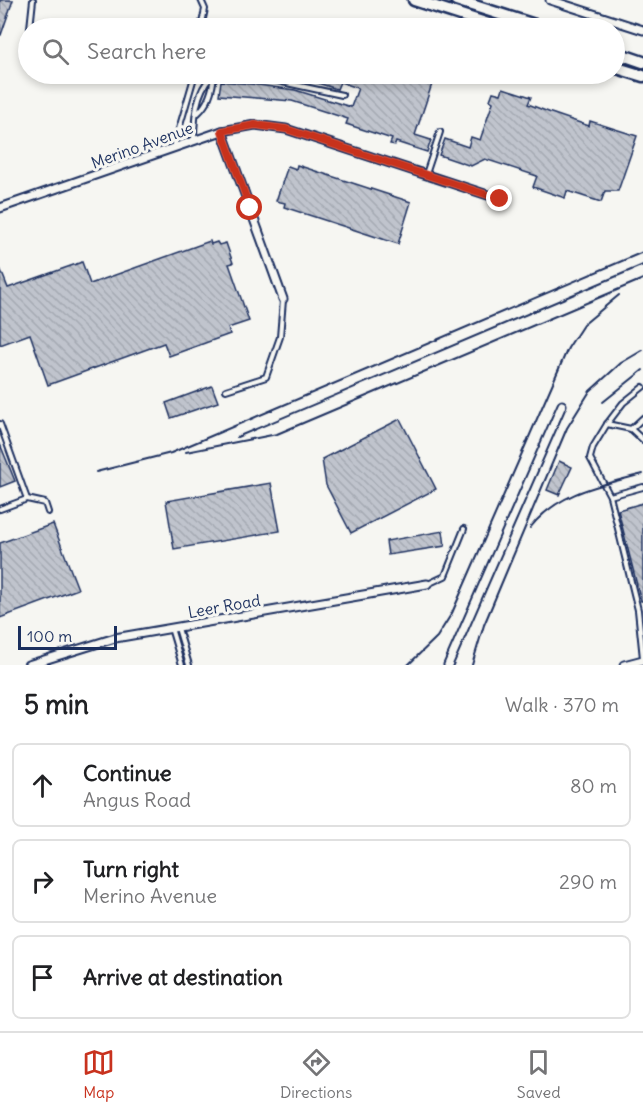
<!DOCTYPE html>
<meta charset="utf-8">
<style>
:root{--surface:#fff;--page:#f6f6f6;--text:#202124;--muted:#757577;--line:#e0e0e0;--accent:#c8321e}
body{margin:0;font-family:Delius,sans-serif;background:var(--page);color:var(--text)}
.scale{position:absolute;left:18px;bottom:15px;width:99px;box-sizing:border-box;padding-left:6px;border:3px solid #1b2f5e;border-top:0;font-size:16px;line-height:21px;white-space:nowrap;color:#1b2f5e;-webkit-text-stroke:4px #f6f6f2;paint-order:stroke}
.stop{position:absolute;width:18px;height:18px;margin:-14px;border:4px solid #c8321e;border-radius:50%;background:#fff}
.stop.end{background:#c8321e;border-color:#fff;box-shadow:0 2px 6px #0008}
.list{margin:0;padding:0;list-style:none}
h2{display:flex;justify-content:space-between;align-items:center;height:78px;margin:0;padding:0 24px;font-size:26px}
h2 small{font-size:20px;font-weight:400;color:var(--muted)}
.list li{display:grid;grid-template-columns:39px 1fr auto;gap:18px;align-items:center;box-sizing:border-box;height:84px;margin:0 12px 12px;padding:0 12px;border:2px solid var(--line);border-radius:9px}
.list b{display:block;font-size:22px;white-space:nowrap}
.list p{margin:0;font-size:20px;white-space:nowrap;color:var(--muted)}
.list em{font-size:20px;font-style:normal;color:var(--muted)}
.icon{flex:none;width:33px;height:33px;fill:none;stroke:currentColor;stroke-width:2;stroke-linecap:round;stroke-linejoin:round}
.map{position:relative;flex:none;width:643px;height:665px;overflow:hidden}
.search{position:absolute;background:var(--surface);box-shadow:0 3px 9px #0003;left:18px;right:18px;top:18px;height:66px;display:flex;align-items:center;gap:15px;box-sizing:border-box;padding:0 21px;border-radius:33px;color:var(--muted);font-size:22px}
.sheet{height:366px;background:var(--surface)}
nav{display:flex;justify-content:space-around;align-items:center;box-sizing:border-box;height:84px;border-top:2px solid var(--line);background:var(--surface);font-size:16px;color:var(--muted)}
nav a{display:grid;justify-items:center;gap:3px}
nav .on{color:var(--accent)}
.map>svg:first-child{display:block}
</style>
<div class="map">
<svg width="643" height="665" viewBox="0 0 643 665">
<defs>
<pattern id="building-back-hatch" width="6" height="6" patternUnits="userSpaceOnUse" patternTransform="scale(1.5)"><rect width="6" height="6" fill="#c0c4cd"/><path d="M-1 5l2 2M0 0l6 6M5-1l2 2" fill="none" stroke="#a4a9b2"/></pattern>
</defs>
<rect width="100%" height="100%" fill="#f6f6f2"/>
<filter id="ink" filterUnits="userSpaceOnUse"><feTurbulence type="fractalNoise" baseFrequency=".0167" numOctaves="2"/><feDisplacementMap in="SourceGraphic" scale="12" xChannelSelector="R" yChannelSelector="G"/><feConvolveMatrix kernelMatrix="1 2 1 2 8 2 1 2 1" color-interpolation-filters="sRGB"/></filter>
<g filter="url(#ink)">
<!-- building -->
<g fill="url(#building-back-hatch)" stroke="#1b2f5e" stroke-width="1.5">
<path d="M0 0H13L1 35H0Z"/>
<path d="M235 21 254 27V28H232Z"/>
<path d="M292 75 430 74 437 76 436 82 433 81 415 135 431 140 427 152 396 142 395 145 390 144 392 139 346 124 348 119 292 101 219 95 221 81 251 84 295 90 351 107 358 88 340 82 337 89Z"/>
<path d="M503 88 531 97 528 104 551 113 589 126 590 121 637 136 618 191H605L601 202 567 191 565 198 533 187 537 176 485 159 471 166 439 155 445 139 468 147 471 137 480 140 493 102 490 100 493 92 501 94Z"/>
<path d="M297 165 411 202 398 244 284 207 285 203 276 201 288 166 296 169Z"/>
<path d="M210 241 211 244 217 242 219 245 226 243 233 263 229 264 249 321 228 328 230 334 169 356 164 343 48 385 30 334 0 345V268L8 288 82 262 90 284Z"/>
<path d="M212 386 218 402 171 418 166 403Z"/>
<path d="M400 419 436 489 351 533 326 485 322 459Z"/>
<path d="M0 444 15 481 0 487Z"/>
<path d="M559 461 572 467 559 495 547 490Z"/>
<path d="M271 483 280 531 174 549 166 501Z"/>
<path d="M643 503V601H641L618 510Z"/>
<path d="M53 524 78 589 0 618V543Z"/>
<path d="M443 531 445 546 388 555 386 541Z"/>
</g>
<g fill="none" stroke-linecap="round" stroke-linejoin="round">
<!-- service casing -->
<g stroke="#1b2f5e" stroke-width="8">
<g id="service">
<path d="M201 0 205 9 201 28"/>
<path d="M30 28 33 0"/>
<path d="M78 74 93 77 103 74"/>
<path d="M245 74 342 95"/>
<path d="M198 113C209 103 213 88 214 74"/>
<path d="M194 140C194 120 196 85 216 74"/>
<path d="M174 146 195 74"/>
<path d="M426 174 440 132"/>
<path d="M643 387 623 403 607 424 593 447 590 458 610 496 638 610 643 658"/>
<path d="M226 390 266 377 280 337 283 300"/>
<path d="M0 424 27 499 0 509"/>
<path d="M607 424 631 429 643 418"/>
<path d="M631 429 643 440"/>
<path d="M610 496 643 487"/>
<path d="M27 499 45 503 48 512"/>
<path d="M428 584 445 576 464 529"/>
<path d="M171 628 182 665"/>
<path d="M178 628 189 665"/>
</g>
</g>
<!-- minor casing -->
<g stroke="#1b2f5e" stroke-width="11">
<g id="minor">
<path d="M550 0 643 30"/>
<path d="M222 131 283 299"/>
<path d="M0 208 222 131 255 125 286 129 500 199"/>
<path d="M28 665 115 638 427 584"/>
<path d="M448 665 562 405"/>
<path d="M624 665 643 660"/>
</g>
</g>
<!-- primary casing -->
<g stroke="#1b2f5e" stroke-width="15">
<g id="primary">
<path d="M414 0 501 28"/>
<path d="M456 0 544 28"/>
<path d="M614 52 643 62"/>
<path d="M614 67 643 76"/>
</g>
</g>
<!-- service -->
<use href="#service" stroke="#f6f6f2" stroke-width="4"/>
<!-- minor -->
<use href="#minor" stroke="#f6f6f2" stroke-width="7"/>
<!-- primary -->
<use href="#primary" stroke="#f6f6f2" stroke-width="10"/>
<!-- rail -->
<g stroke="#1b2f5e" stroke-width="2">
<path d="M603 402 643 370"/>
<path d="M237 437 643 265"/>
<path d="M186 452 277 434 643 279"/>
<path d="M96 472 171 453 643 252"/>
<path d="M530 528C558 492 601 485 643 474"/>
<path d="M408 665 437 637 452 613 568 348 583 325 619 295"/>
<path d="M472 665 484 625 567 428 590 391 621 363 643 350"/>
</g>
</g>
</g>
<g fill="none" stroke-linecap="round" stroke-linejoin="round" filter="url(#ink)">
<!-- route -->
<path stroke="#c8321e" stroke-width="8" d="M250 208 222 131 255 125 286 129 500 199"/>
</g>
<g text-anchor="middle" stroke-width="6" stroke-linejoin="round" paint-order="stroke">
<!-- street labels -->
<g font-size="16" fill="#1b2f5e" stroke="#f6f6f2">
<text transform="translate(142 145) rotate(-20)" y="6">Merino Avenue</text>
<text transform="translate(224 606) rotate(-10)" y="6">Leer Road</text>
</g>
</g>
</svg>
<div class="scale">100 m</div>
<div class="stop" style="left:250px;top:208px"></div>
<div class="stop end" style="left:500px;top:199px"></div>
<div class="search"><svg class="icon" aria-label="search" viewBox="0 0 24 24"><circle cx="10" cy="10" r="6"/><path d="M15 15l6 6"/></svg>Search here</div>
</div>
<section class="sheet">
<h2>5 min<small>Walk · 370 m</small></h2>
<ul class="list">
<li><svg class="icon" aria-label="ahead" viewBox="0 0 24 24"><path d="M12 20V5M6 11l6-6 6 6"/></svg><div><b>Continue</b><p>Angus Road</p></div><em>80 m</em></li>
<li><svg class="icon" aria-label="right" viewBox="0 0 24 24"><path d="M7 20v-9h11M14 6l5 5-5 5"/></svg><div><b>Turn right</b><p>Merino Avenue</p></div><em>290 m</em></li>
<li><svg class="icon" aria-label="arrive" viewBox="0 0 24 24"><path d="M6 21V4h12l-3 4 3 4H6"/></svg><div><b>Arrive at destination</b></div></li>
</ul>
</section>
<nav>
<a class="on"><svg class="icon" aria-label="map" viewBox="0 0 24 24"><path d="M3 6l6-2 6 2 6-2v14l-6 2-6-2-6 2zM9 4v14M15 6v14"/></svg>Map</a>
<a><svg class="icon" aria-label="directions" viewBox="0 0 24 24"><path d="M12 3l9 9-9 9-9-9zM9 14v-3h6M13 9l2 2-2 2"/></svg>Directions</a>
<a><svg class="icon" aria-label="saved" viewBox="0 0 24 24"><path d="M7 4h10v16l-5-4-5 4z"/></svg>Saved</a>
</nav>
